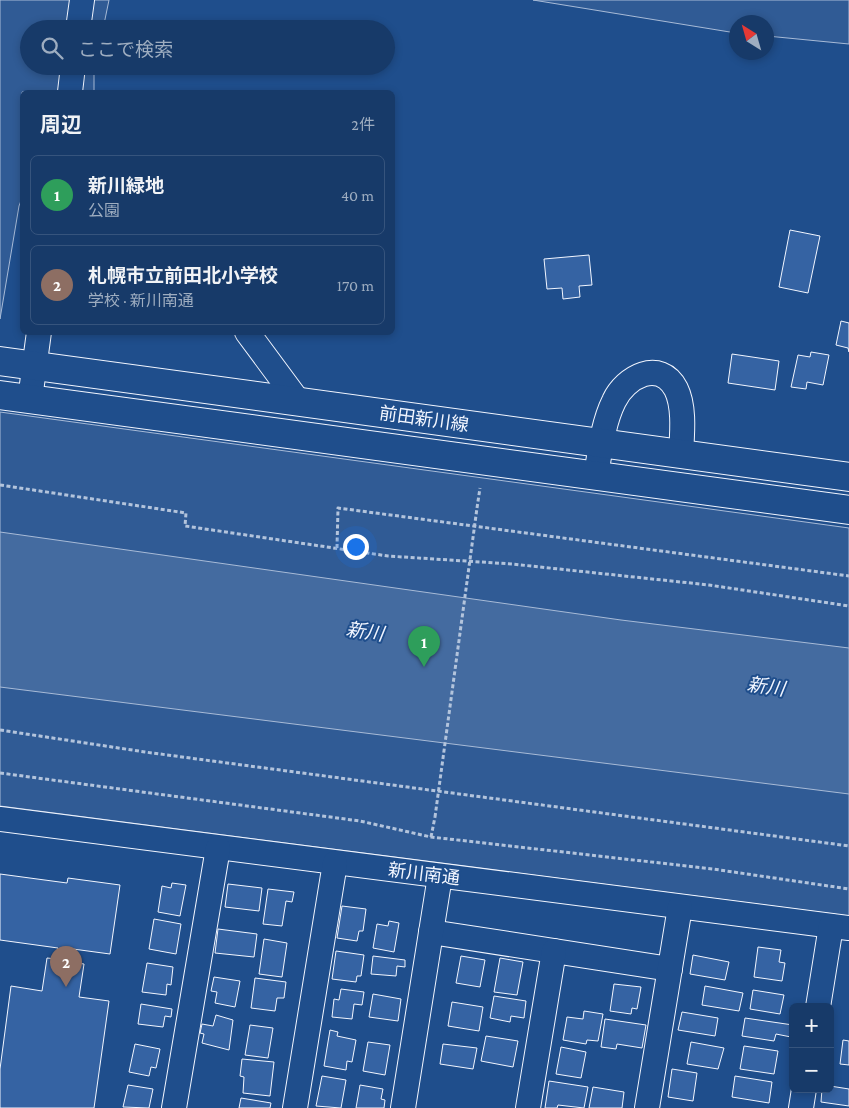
<!DOCTYPE html>
<html lang="ja">
<meta charset="utf-8">
<style>
:root{--surface:#173a69;--page:#20416f;--text:#f1f3f6;--muted:#9eadc0;--line:#36547d;--accent:#bca0f2}
body{margin:0;font-family:"Crimson Pro","Noto Sans JP",serif;background:var(--page);color:var(--text)}
.controls{position:absolute;right:15px;bottom:15px;display:grid;overflow:hidden;border-radius:8px;box-shadow:0 2px 8px #0003}
.controls button{width:45px;height:45px;display:grid;place-items:center;padding:0;border:0;border-bottom:1px solid var(--line);background:var(--surface);color:var(--text);font:25px sans-serif}
.compass{position:absolute;left:729px;top:15px;width:45px;height:45px;border-radius:50%;background:var(--surface);box-shadow:0 2px 8px #0003;rotate:323deg}
.you{position:absolute;left:355px;top:546px;width:18px;height:18px;margin:-12px;border:4px solid #fff;border-radius:50%;background:#1a73e8;box-shadow:0 0 0 8px #1a73e833}
.badge{display:grid;place-items:center;width:32px;height:32px;border-radius:50%;background:var(--accent);color:#fff;font-size:16px;font-weight:700}
.pin{position:absolute;translate:-50% -41px;filter:drop-shadow(0 1px 2px #0008)}
.pin::after{content:'';position:absolute;top:26px;width:18px;height:15px;background:inherit;clip-path:polygon(0 0,100% 0,50% 100%)}
.list{margin:0;padding:0;list-style:none}
h2{display:flex;justify-content:space-between;align-items:center;height:65px;margin:0;padding:0 20px;font-size:21px}
h2 small{font-size:16px;font-weight:400;color:var(--muted)}
.list li{display:grid;grid-template-columns:32px 1fr auto;gap:15px;align-items:center;box-sizing:border-box;height:80px;margin:0 10px 10px;padding:0 10px;border:1px solid var(--line);border-radius:8px}
.list b{display:block;font-size:19px;white-space:nowrap}
.list p{margin:0;font-size:16px;white-space:nowrap;color:var(--muted)}
.list em{font-size:16px;font-style:normal;color:var(--muted)}
.icon{flex:none;width:28px;height:28px;fill:none;stroke:currentColor;stroke-width:2;stroke-linecap:round;stroke-linejoin:round}
.map{position:relative;flex:none;width:849px;height:1108px;overflow:hidden}
.search{position:absolute;background:var(--surface);box-shadow:0 2px 8px #0003;left:20px;top:20px;width:375px;height:55px;display:flex;align-items:center;gap:12px;box-sizing:border-box;padding:0 18px;border-radius:28px;color:var(--muted);font-size:19px}
.panel{position:absolute;background:var(--surface);box-shadow:0 2px 8px #0003;left:20px;top:90px;width:375px;height:245px;border-radius:8px}
.map>svg:first-child{display:block}
</style>
<div class="map">
<svg width="849" height="1108" viewBox="0 0 849 1108">
<rect width="100%" height="100%" fill="#1f4e8c"/>
<!-- built -->
<g fill="#305b95" stroke="#a8bbd7">
<path d="M0 0H109L103 29H29V66H94V92H22V198L19 206 0 319Z"/>
<path d="M533 0H849V44L767 36 766 22H736V33Z"/>
<path d="M0 412 849 528V916L0 806Z"/>
</g>
<!-- water -->
<path fill="#446ba0" stroke="#a8bbd7" d="M0 532 621 620 849 648V794L0 687Z"/>
<!-- building -->
<g fill="#3563a3" stroke="#f2f6ff">
<path d="M790 230 820 236 808 293 779 287Z"/>
<path d="M589 255 592 285 579 286 580 297 563 299 562 288 547 289 544 259Z"/>
<path d="M841 321 849 323V352L848 348 836 345Z"/>
<path d="M811 352 829 355 823 385 807 382 806 389 791 387 798 355 810 357Z"/>
<path d="M732 354 779 361 775 390 728 383Z"/>
<path d="M0 874 67 883 68 878 120 885 110 954 73 949 71 962 84 964 79 997 109 1001 94 1108H0V1069L11 986 42 991 47 958 57 959 58 948 0 940Z"/>
<path d="M172 883 186 885 180 916 158 912 162 886 171 888Z"/>
<path d="M228 884 262 888 259 911 225 907Z"/>
<path d="M268 889 294 892 292 902 286 901 282 926 263 924Z"/>
<path d="M342 906 366 909 363 931H359L357 941 337 938Z"/>
<path d="M154 919 181 924 176 954 149 949Z"/>
<path d="M389 921 399 923 394 952 373 948 377 924 388 926Z"/>
<path d="M218 929 257 934 254 957 215 953Z"/>
<path d="M264 939 287 943 282 977 259 974Z"/>
<path d="M758 947 781 950 779 962 785 963 782 981 754 977Z"/>
<path d="M336 951 364 955 361 976H357L356 982 332 979Z"/>
<path d="M693 955 729 962 725 980 690 974Z"/>
<path d="M373 956 405 960V967L397 966 396 976 371 974Z"/>
<path d="M461 956 485 960 480 987 456 983Z"/>
<path d="M500 958 523 962 517 995 494 992Z"/>
<path d="M147 963 173 967 171 985 167 984 166 995 142 992Z"/>
<path d="M214 977 240 981 235 1007 215 1003 217 992 211 991Z"/>
<path d="M255 978 286 982 284 998H277L275 1011 251 1008Z"/>
<path d="M614 984 641 987 637 1009 632 1008 631 1014 610 1011Z"/>
<path d="M705 986 743 993 739 1011 702 1005Z"/>
<path d="M341 989 364 992 362 1005 354 1004 352 1019 332 1017 334 999 339 1000Z"/>
<path d="M753 990 784 995 780 1014 750 1009Z"/>
<path d="M373 994 401 999 398 1021 369 1017Z"/>
<path d="M494 996 526 1001 524 1018 511 1016 510 1022 490 1018Z"/>
<path d="M452 1002 483 1007 479 1031 448 1026Z"/>
<path d="M141 1004 172 1009 171 1017 165 1016 163 1027 138 1024Z"/>
<path d="M584 1011 603 1014 598 1041 587 1040 586 1044 563 1040 567 1017 583 1019Z"/>
<path d="M682 1012 718 1018 715 1036 678 1030Z"/>
<path d="M216 1015 233 1020 229 1050 202 1043 204 1034 200 1033 202 1024 213 1026Z"/>
<path d="M745 1018 793 1025 791 1037 776 1034 774 1041 742 1036Z"/>
<path d="M605 1019 646 1025 642 1048 617 1044 616 1049 601 1047Z"/>
<path d="M250 1025 273 1028 268 1058 245 1055Z"/>
<path d="M330 1030 338 1032 337 1036 356 1040 352 1062 347 1061 346 1070 324 1066Z"/>
<path d="M486 1036 518 1041 513 1067 481 1061Z"/>
<path d="M843 1040 849 1041V1065L840 1064Z"/>
<path d="M368 1042 390 1045 385 1075 363 1071Z"/>
<path d="M691 1042 724 1048 718 1069 687 1064Z"/>
<path d="M135 1044 160 1049 156 1068 151 1067 149 1076 129 1072Z"/>
<path d="M443 1044 477 1048 473 1069 440 1064Z"/>
<path d="M744 1046 778 1051 774 1074 740 1069Z"/>
<path d="M561 1047 586 1052 581 1078 556 1074Z"/>
<path d="M242 1059 274 1062 270 1096 243 1093 244 1077 240 1076Z"/>
<path d="M672 1069 697 1073 693 1101 668 1097Z"/>
<path d="M322 1076 346 1080 341 1108 316 1106Z"/>
<path d="M735 1076 772 1082 769 1103 732 1097Z"/>
<path d="M549 1081 588 1087 584 1108 558 1105 557 1108H545Z"/>
<path d="M128 1085 153 1089 149 1108 123 1107Z"/>
<path d="M360 1085 383 1089 381 1099 385 1100 384 1108H356Z"/>
<path d="M830 1086 849 1089V1106L821 1102 822 1089H830Z"/>
<path d="M593 1087 624 1092 622 1108H589Z"/>
<path d="M241 1098 271 1103 270 1108H239Z"/>
</g>
<g fill="none" stroke-linecap="round" stroke-linejoin="round">
<!-- minor casing -->
<g stroke="#f2f6ff" stroke-width="26">
<g id="minor">
<path d="M78 29 82 0"/>
<path d="M70 92 73 66"/>
<path d="M247 332 298 401"/>
<path d="M30 399 39 332"/>
<path d="M596 476C600 451 603 423 614 401 625 377 660 358 676 389 685 407 682 435 681 454"/>
<path d="M0 819 849 928"/>
<path d="M431 932 670 969"/>
<path d="M818 1007 831 926"/>
<path d="M174 1108 218 848"/>
<path d="M295 1108 335 863"/>
<path d="M403 1108 440 876"/>
<path d="M528 1108 554 951"/>
<path d="M647 1108 680 907"/>
<path d="M801 1108 804 1089"/>
</g>
</g>
<!-- major casing -->
<g stroke="#f2f6ff" stroke-width="30">
<g id="major">
<path d="M0 361 849 477"/>
<path d="M0 395 849 510"/>
</g>
</g>
<!-- path -->
<g stroke="#b3c4dc" stroke-width="3" stroke-dasharray="4 2.5" stroke-linecap="butt">
<path d="M0 485 186 513 185 526 388 556 512 564 709 585 849 606"/>
<path d="M477 508 480 488"/>
<path d="M337 548 338 508 849 576"/>
<path d="M0 730 145 752 849 846"/>
<path d="M0 773 360 821 431 837 713 869 849 889"/>
<path d="M431 837 435 817"/>
</g>
<!-- minor -->
<use href="#minor" stroke="#1f4e8c" stroke-width="24"/>
<!-- major -->
<use href="#major" stroke="#1f4e8c" stroke-width="28"/>
<!-- path-bridge -->
<path stroke="#b3c4dc" stroke-width="3" stroke-dasharray="4 2.5" stroke-linecap="butt" d="M435 817 477 508"/>
</g>
<g text-anchor="middle" stroke-width="4" stroke-linejoin="round" paint-order="stroke">
<!-- street labels -->
<g font-size="18" fill="#f2f6ff" stroke="#1f4e8c">
<text transform="translate(424 419) rotate(8)" y="6">前田新川線</text>
<text transform="translate(424 874) rotate(7)" y="6">新川南通</text>
</g>
<!-- water labels -->
<g font-size="19" font-style="italic" fill="#f2f6ff" stroke="#1f4e8c">
<text transform="translate(365 631) rotate(8)" y="7">新川</text>
<text transform="translate(766 686) rotate(8)" y="7">新川</text>
</g>
</g>
</svg>
<div class="controls">
<button>+</button>
<button>−</button>
</div>
<svg class="compass" viewBox="-18 -18 36 36"><path d="M0-13l5 13h-10z" fill="#e53935"/><path d="M0 13l5-13h-10z" fill="#9eadc0"/></svg>
<div class="you"></div>
<div class="pin badge" style="left:424px;top:667px;background:#2e9e5b">1</div>
<div class="pin badge" style="left:66px;top:987px;background:#8d6e63">2</div>
<div class="search"><svg class="icon" aria-label="search" viewBox="0 0 24 24"><circle cx="10" cy="10" r="6"/><path d="M15 15l6 6"/></svg>ここで検索</div>
<section class="panel">
<h2>周辺<small>2件</small></h2>
<ul class="list">
<li><span class="badge" style="background:#2e9e5b">1</span><div><b>新川緑地</b><p>公園</p></div><em>40 m</em></li>
<li><span class="badge" style="background:#8d6e63">2</span><div><b>札幌市立前田北小学校</b><p>学校 · 新川南通</p></div><em>170 m</em></li>
</ul>
</section>
</div>
